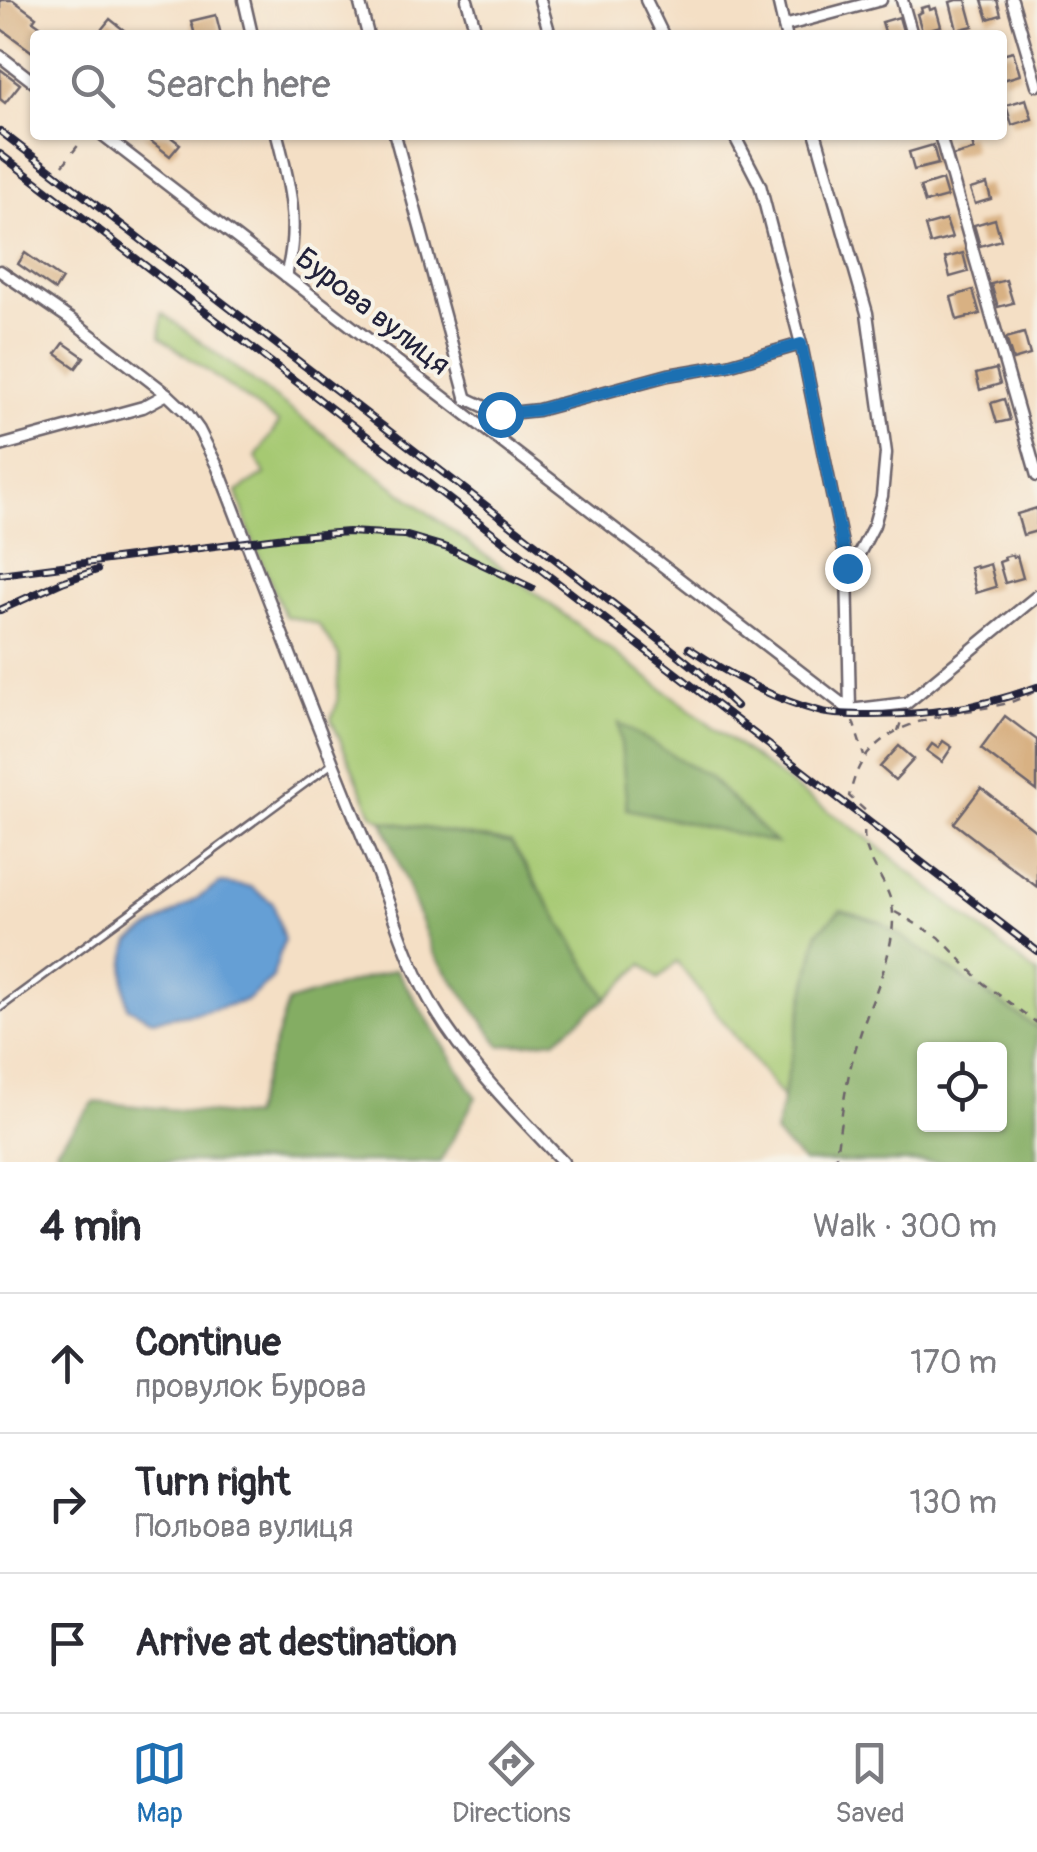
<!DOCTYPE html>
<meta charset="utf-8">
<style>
:root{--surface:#fff;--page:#f2f2f3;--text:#2b2b33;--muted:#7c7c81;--line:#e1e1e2;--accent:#1f6fb2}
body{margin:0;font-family:Pangolin,sans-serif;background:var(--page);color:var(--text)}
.controls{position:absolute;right:30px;bottom:30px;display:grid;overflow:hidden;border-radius:10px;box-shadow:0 2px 8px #0004}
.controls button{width:90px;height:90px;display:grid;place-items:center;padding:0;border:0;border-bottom:2px solid var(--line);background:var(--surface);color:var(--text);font:50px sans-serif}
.stop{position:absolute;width:30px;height:30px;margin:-22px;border:8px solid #1f6fb2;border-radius:50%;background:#fff}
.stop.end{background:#1f6fb2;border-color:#fff;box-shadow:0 2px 10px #0008}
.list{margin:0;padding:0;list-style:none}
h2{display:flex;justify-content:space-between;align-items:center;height:130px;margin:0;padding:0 40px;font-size:42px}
h2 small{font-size:32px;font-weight:400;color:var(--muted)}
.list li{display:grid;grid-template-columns:65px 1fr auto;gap:30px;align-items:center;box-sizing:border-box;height:140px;padding:0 40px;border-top:2px solid var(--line)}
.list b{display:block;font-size:38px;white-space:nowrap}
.list p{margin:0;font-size:32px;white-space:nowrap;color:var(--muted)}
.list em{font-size:32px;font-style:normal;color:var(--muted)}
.icon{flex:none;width:55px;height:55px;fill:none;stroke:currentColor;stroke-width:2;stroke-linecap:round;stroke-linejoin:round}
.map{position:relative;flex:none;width:1037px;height:1162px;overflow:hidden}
.search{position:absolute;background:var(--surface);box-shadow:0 2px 8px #0004;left:30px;right:30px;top:30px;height:110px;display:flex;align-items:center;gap:25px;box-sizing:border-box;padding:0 35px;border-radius:10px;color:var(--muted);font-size:38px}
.sheet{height:550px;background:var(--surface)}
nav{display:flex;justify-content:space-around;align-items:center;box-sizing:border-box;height:140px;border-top:2px solid var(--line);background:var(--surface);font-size:28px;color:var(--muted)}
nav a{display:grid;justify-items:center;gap:5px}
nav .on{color:var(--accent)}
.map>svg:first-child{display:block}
</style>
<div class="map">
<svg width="1037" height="1162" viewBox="0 0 1037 1162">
<rect width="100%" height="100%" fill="#f7f3e8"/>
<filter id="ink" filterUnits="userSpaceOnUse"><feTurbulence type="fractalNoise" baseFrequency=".01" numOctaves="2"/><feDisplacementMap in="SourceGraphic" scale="20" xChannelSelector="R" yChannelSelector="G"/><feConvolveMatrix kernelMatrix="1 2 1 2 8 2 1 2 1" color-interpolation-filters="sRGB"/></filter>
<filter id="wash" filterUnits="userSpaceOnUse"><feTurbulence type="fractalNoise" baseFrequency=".0048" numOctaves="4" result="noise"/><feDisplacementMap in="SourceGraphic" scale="40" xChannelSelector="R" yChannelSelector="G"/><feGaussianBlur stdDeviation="2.25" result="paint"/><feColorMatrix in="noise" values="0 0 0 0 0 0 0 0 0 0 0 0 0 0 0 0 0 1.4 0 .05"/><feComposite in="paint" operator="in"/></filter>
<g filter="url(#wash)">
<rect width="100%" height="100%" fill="#f4dfc5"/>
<!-- green -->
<path fill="#a6c972" stroke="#647656" stroke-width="2.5" d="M162 313 799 791 864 835 1037 974V1028L880 922 818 932 783 1098 677 962 658 979 643 964 607 998 511 843 383 821 372 814 331 719 337 704 339 655 318 624 285 616 251 537 237 492 265 474 256 457 279 423 160 337Z"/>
<!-- forest -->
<g fill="#84ad64" stroke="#536850" stroke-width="2.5" fill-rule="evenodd">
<path d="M619 723 709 777 776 843 627 809Z"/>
<path d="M383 821 511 843 607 998 555 1040 501 1046 433 953Z"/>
<path d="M841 910 880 922 1037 1028V1162H803L775 1134 818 932ZM924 1050H1000V1124H924Z"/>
<path d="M396 969 476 1097 440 1162H61L56 1149 94 1102 251 1117 288 1002Z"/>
</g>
<!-- water -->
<path fill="#659fd5" stroke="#446088" stroke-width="2.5" d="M221 883 251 887 273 903 284 940 272 979 246 1001 201 1012 152 1020 128 1008C123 983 122 965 130 941Z"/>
<g id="blocks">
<!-- building -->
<g fill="#d8b183">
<path d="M0 0H13L36 17 33 21 53 35H35V54L0 28Z"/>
<path d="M956 0H966L973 26 957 30 950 2Z"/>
<path d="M982 0H997L1001 15 988 19Z"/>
<path d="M929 6 930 10 936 8 941 26 922 31 917 14 922 12 921 8Z"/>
<path d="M216 15 221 35H195L191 21Z"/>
<path d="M899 17 903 31 886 35 882 22Z"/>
<path d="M110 19 130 35H97Z"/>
<path d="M1013 51 1020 75 1003 80 1002 54Z"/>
<path d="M0 69 20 84 5 103 0 99Z"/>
<path d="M1026 99 1032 119 1012 125 1006 105Z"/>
<path d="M143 135H168L180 144 170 156Z"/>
<path d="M970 135 974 150 952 156 947 141Z"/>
<path d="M933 145 938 164 914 170 909 152Z"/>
<path d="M942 180 947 197 925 203 920 187Z"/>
<path d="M987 184 991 199 975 204 970 189Z"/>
<path d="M995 219 1001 240 980 246 974 225Z"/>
<path d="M946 220 952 238 930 244 925 226Z"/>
<path d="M25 253 62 279 55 290 18 264Z"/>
<path d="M963 253 968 272 950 277 945 258Z"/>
<path d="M1006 280 1013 303 998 307 991 284Z"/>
<path d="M973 290 980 314 957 320 951 297Z"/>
<path d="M1024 333 1030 355 1013 360 1006 338Z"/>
<path d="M64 343 84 357 76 368 56 354Z"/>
<path d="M996 369 1000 384 980 390 976 374Z"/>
<path d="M1004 399 1010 420 997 423 991 403Z"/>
<path d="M1037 508V531L1023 535 1017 514Z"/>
<path d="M1012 555 1013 558 1017 556 1023 578 1005 583 999 562 1005 560 1004 557Z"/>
<path d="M990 564 996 587 976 593 970 567 976 565 977 568Z"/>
<path d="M1005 716 1037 740V791L981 749Z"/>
<path d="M943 741 952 747 942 762 927 751 932 744 938 748Z"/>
<path d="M899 746 914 759 895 780 880 767Z"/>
<path d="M981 788 1037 832V887L954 823Z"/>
</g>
</g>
</g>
<g filter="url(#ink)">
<use href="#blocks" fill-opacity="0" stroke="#6c646b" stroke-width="2.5"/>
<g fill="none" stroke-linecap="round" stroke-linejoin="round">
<!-- service casing -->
<g stroke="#6c646b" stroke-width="10">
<path id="service" d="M0 1008 332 764"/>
</g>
<!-- minor casing -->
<g stroke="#6c646b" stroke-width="15">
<g id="minor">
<path d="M244 0 252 35"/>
<path d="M359 0 368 35"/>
<path d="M467 0 477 35"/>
<path d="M540 0 550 35"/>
<path d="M646 0 663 35"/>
<path d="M778 0 786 35"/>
<path d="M902 0 912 35"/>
<path d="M1012 0 1037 85"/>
<path d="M784 26 881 0"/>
<path d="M0 56 35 83"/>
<path d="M103 135 850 710"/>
<path d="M277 135C290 185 300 225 286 276"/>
<path d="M395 135 467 400"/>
<path d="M734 135 760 185 801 344 847 568 850 710"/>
<path d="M816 135 867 313 886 453 882 496 874 525 860 552 847 568"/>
<path d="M940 135 1037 476"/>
<path d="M0 271 70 319 167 394 186 412 199 430 218 468C268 598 318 729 371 857 393 910 406 962 436 1011 470 1067 518 1114 563 1162"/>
<path d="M466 398 500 414 538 410 668 375 728 365 801 344"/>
<path d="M0 446 143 407 167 394"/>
<path d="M850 710 907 703 1037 596"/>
</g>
</g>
<!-- path -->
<g stroke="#6c646b" stroke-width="2.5" stroke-dasharray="8 8" stroke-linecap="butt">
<path d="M63 165 86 135"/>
<path d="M853 721 864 756"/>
<path d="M898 731 903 715"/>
<path d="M895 912 939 937 983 983 1037 1023"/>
<path d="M835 1162C841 1122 845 1080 858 1041 870 1002 894 957 893 915 893 879 850 852 869 814L849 796C853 783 856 770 864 759 896 714 960 715 1008 703 1018 700 1028 695 1037 690"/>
</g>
<!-- service -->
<use href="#service" stroke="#fff" stroke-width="5"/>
<!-- minor -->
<use href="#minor" stroke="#fff" stroke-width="10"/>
<!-- rail casing -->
<g stroke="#22223b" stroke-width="8">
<g id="rail">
<path d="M0 131 646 629 700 672 736 706"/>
<path d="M0 154 1037 951"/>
<path d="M0 574 285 537 348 532 404 535 448 548 532 588"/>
<path d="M0 610 62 582 97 570"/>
<path d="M689 648C730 675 774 700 822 712 837 715 853 715 869 715 929 715 980 708 1037 687"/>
</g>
</g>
<!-- rail -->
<use href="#rail" stroke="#f7f3e8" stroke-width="4" stroke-dasharray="11" stroke-linecap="butt"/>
</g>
</g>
<g fill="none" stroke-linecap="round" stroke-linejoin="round" filter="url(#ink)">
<!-- route -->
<path stroke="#1f6fb2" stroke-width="12" d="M500 414 538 410 668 375 728 365 801 344 847 568"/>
</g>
<g text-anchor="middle" stroke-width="8" stroke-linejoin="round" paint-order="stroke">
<!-- street labels -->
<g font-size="30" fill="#22223b" stroke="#f7f3e8">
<text transform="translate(373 311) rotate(38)" y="10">Бурова вулиця</text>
</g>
</g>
</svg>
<div class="controls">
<button><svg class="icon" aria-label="locate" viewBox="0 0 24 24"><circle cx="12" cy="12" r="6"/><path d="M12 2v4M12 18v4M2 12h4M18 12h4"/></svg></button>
</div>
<div class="stop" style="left:500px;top:414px"></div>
<div class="stop end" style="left:847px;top:568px"></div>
<div class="search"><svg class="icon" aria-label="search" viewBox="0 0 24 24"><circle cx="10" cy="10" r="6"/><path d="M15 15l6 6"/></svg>Search here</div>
</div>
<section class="sheet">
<h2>4 min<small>Walk · 300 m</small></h2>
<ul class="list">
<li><svg class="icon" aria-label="ahead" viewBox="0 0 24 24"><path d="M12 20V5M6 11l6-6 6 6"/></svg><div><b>Continue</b><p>провулок Бурова</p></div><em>170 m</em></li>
<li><svg class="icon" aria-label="right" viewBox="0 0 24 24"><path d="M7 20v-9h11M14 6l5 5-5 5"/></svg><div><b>Turn right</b><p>Польова вулиця</p></div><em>130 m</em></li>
<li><svg class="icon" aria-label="arrive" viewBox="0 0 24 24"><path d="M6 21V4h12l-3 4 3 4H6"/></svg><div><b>Arrive at destination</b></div></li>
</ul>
</section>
<nav>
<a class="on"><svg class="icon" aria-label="map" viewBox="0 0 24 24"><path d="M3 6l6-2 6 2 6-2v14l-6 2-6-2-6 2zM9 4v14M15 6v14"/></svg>Map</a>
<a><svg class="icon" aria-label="directions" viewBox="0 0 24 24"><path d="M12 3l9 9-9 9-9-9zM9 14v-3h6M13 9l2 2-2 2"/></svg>Directions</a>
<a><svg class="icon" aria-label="saved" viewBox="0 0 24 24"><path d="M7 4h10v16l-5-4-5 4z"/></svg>Saved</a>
</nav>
